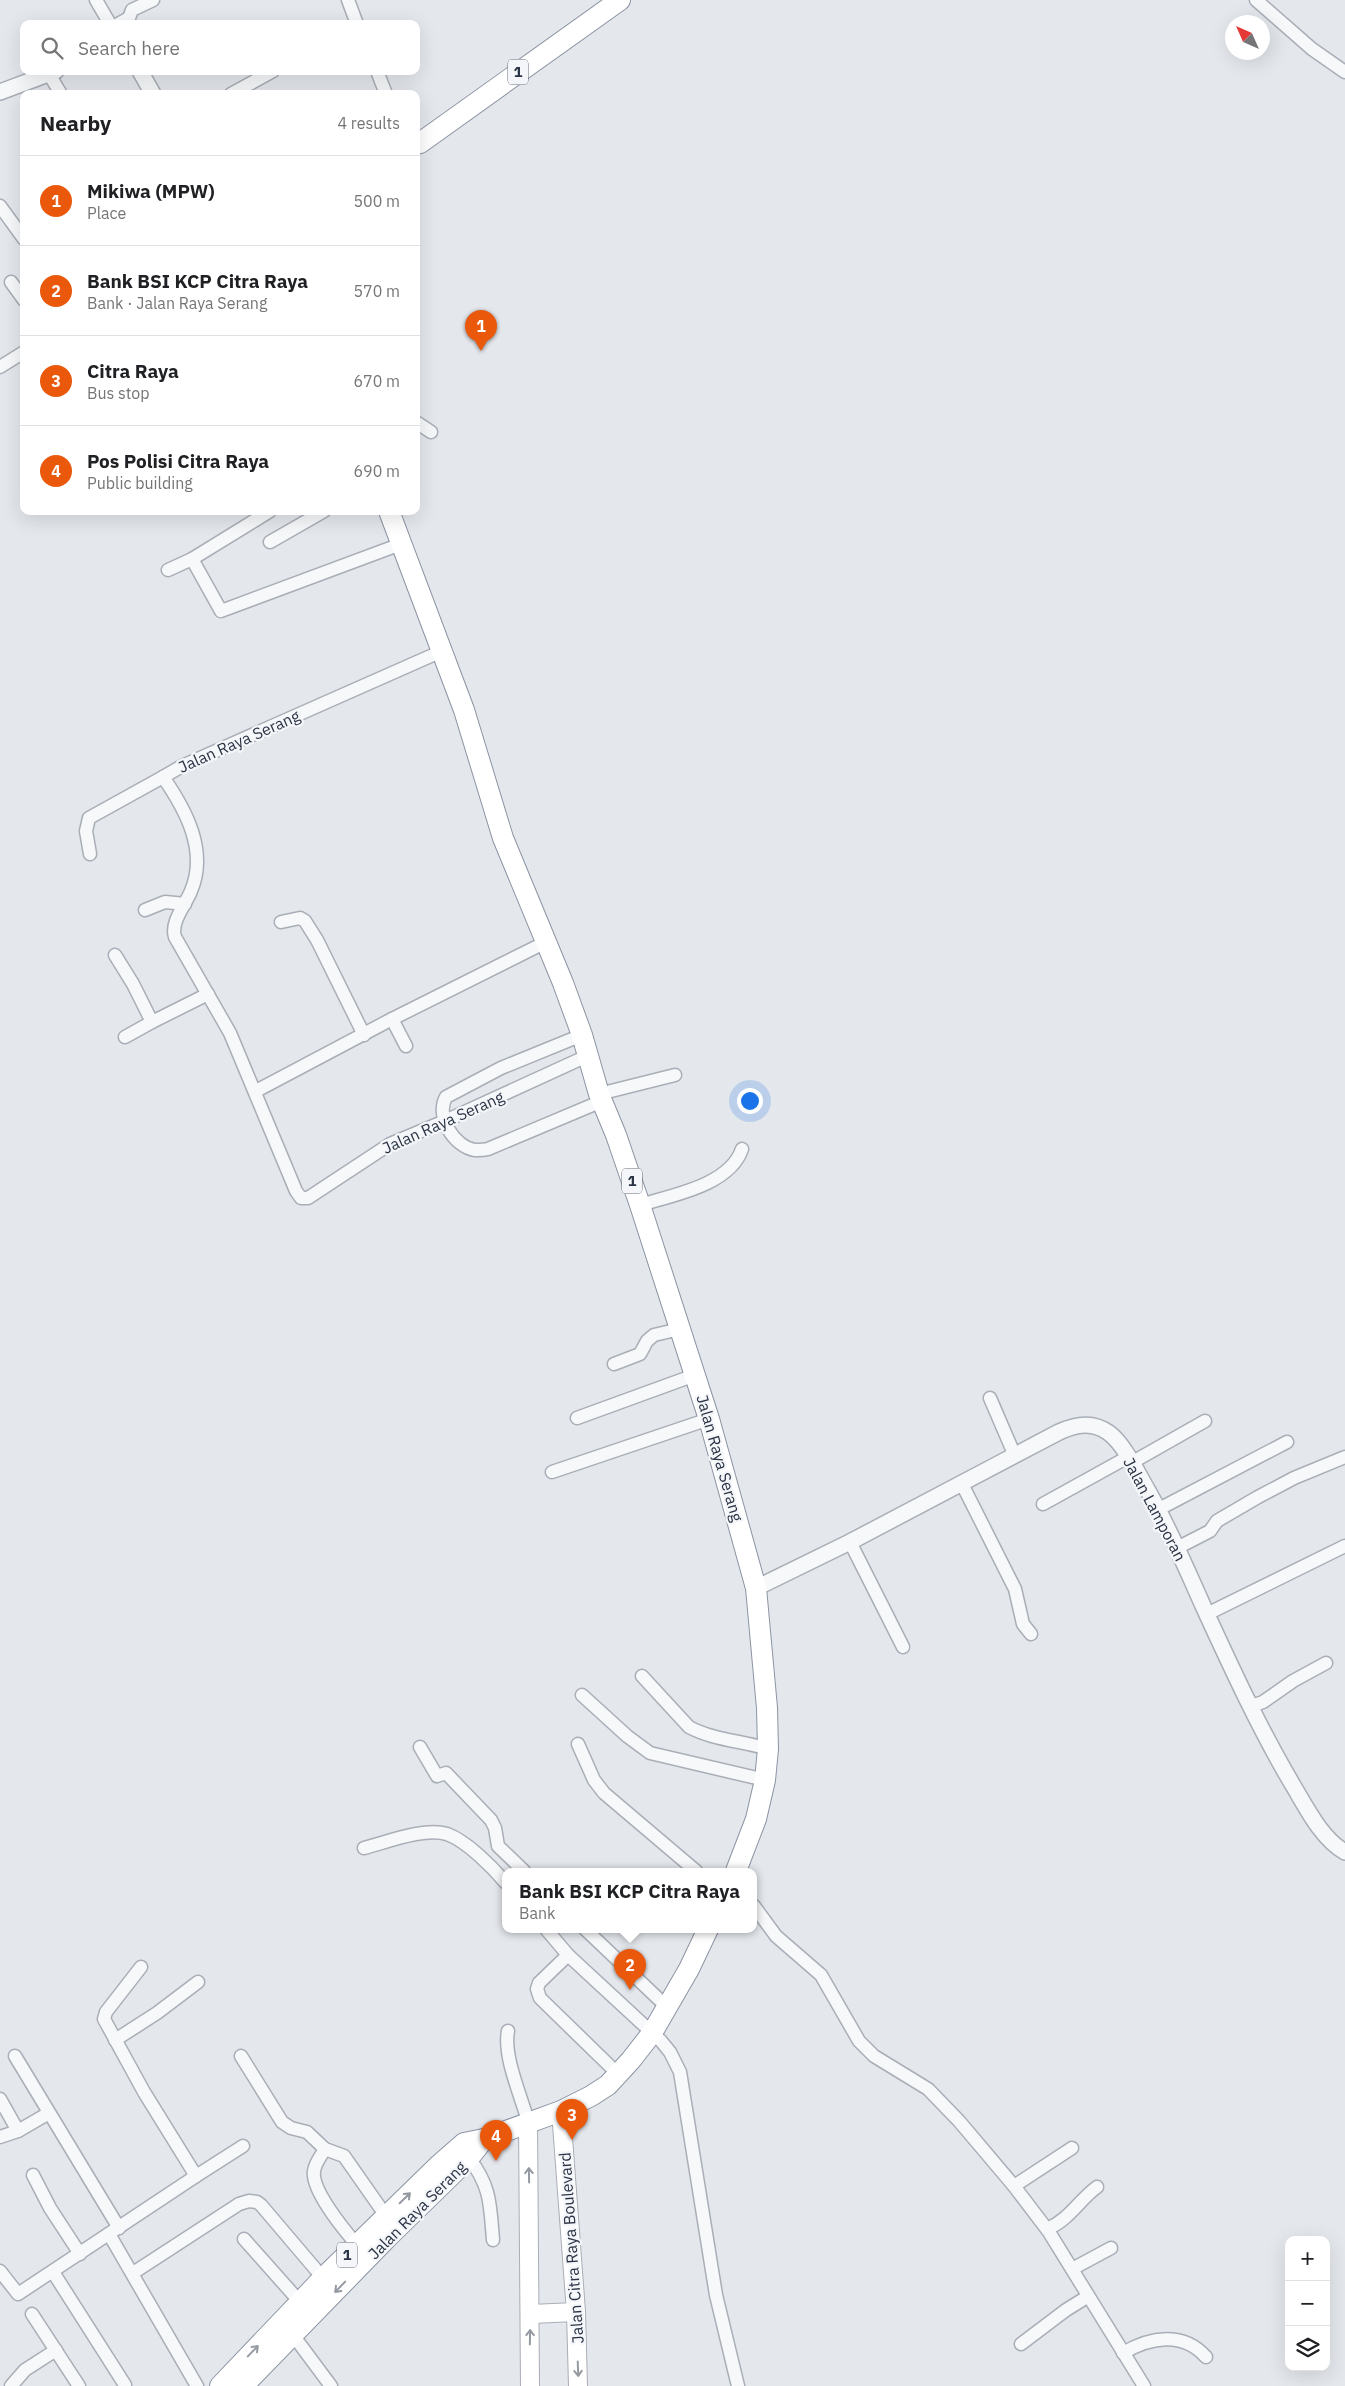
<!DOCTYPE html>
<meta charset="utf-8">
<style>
:root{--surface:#fff;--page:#f6f6f6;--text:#202124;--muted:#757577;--line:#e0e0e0;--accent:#ea580c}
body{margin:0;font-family:"IBM Plex Sans",sans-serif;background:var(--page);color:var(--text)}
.controls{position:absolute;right:15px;bottom:15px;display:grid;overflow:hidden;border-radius:10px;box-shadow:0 5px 20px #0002}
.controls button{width:45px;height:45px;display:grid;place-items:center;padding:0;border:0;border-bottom:1px solid var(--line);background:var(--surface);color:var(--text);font:25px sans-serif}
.compass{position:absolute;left:1225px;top:15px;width:45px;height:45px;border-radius:50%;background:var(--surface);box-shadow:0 5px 20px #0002;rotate:315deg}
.you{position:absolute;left:749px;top:1100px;width:18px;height:18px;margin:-12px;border:4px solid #fff;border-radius:50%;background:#1a73e8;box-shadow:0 0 0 8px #1a73e833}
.badge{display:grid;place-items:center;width:32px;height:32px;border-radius:50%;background:var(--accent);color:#fff;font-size:16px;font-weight:700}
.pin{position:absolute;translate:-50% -41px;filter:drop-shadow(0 1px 2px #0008)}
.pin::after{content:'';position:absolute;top:26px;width:18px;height:15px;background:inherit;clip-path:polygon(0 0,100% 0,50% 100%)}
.popup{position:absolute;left:502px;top:1868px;width:255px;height:65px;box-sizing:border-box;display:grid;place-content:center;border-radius:10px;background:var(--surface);filter:drop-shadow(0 1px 4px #0005);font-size:16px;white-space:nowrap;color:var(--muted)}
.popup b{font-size:19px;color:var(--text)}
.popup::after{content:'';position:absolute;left:50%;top:100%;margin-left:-10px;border:10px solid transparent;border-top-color:var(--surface)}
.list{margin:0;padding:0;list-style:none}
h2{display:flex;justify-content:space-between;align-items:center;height:65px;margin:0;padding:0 20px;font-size:21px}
h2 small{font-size:16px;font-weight:400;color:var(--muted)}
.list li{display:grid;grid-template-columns:32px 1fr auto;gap:15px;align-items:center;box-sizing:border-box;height:90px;padding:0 20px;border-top:1px solid var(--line)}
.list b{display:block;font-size:19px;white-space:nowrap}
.list p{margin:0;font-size:16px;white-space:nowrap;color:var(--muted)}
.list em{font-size:16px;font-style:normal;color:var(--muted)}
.icon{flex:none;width:28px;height:28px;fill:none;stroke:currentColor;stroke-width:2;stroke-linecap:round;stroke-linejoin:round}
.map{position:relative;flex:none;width:1345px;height:2386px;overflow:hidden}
.search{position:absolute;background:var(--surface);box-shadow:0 5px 20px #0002;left:20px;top:20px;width:400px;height:55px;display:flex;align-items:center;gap:12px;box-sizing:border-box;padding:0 18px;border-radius:10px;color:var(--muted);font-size:19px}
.panel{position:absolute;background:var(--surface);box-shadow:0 5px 20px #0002;left:20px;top:90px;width:400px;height:425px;border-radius:10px}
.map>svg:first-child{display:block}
</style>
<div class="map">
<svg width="1345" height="2386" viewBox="0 0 1345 2386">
<rect width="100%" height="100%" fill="#e4e7ec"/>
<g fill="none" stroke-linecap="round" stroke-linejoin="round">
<!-- minor casing -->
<g stroke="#a9aeb7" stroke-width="15">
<g id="minor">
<path d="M96 0 110 24"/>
<path d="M348 0 357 24"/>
<path d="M1256 0 1312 49 1345 72"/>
<path d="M118 24 129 18 132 10 153 0"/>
<path d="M377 71 386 94"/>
<path d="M49 74 61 94"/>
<path d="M231 94 273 71"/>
<path d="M0 206 24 239"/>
<path d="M11 282 24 300"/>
<path d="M0 367 24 352"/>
<path d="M416 422 431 432"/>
<path d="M270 542 324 511"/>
<path d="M192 559 221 611 401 544"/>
<path d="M168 570 192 559 270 511"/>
<path d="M442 651 182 766 163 777C186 810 208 851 191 891 186 904 170 922 175 937L230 1033 296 1191 301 1198H308L390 1144 445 1121 587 1056"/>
<path d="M90 854 86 831 89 818 163 777"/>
<path d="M145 910 165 902 185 904"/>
<path d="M281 922 300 918 305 921 317 940 364 1035"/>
<path d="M115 955 133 984 152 1022 208 994"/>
<path d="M392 1019 406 1046"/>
<path d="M582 1035 501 1068 446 1097C435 1116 454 1147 475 1150 479 1150 484 1150 488 1149L602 1101"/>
<path d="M125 1037 152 1022"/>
<path d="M256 1091 392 1019 546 942"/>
<path d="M599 1094 675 1075"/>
<path d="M640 1205C673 1195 730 1185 742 1149"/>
<path d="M614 1364 640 1354 647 1341 654 1335 680 1329"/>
<path d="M990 1398 1015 1456"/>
<path d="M577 1418 695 1375"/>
<path d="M1131 1463 1205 1421"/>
<path d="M552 1472 709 1419"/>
<path d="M962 1484 1015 1589 1023 1624 1031 1634"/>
<path d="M1043 1504 1128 1457"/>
<path d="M1159 1509 1287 1442"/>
<path d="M850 1542 903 1647"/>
<path d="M1177 1548 1210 1531 1217 1521 1258 1497 1294 1478 1345 1457"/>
<path d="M1207 1614 1345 1546"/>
<path d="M642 1676 689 1727C713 1740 743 1741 768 1749"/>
<path d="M582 1695 627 1736 650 1753 765 1780"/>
<path d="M1251 1706 1263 1702 1293 1681 1326 1663"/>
<path d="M578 1744 594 1780 604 1793 696 1871"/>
<path d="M420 1747 437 1776 446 1773 491 1820 495 1828 498 1846 524 1871"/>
<path d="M364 1848C387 1842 425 1827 447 1834 467 1841 493 1868 506 1883"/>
<path d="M754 1906 776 1936 821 1975 859 2041 874 2056 928 2089 959 2121 1014 2186 1049 2232 1144 2386"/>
<path d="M546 1929 568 1955 661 2041 670 2052 680 2072 716 2295 738 2386"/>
<path d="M585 1929 667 2007"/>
<path d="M568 1955 539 1983 537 1989 540 1998 618 2074"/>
<path d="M508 2031C503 2056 521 2096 528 2121"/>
<path d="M115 2040 157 2013 198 1982"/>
<path d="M15 2056 119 2228"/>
<path d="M241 2056 282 2122 291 2128 307 2132 325 2149 344 2156 386 2216"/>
<path d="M0 2099 18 2131"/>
<path d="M0 2137 18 2131 49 2113"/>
<path d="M325 2149C321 2156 315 2163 314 2171 311 2190 345 2231 357 2245"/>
<path d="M469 2158C491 2187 490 2204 493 2240"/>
<path d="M33 2175 50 2208 80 2254"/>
<path d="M196 2176 243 2146"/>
<path d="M1014 2186 1072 2148"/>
<path d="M1047 2229C1069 2220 1079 2200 1097 2187"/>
<path d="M109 2234 197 2386"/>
<path d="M244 2239 300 2302"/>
<path d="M1072 2269 1111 2248"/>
<path d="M0 2271 18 2294 196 2176 144 2092 104 2019 106 2012 141 1967"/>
<path d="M53 2272 125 2385"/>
<path d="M133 2273 239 2204 249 2201 257 2202 261 2205 323 2278"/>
<path d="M32 2314 79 2386"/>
<path d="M293 2335 331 2386"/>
<path d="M1021 2344 1066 2310 1087 2297"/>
<path d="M1123 2353C1150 2337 1183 2331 1206 2357"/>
<path d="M11 2386 25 2370 56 2350"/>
</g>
</g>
<!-- tertiary casing -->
<g stroke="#a9aeb7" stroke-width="18">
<g id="tertiary">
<path d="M140 71 153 94"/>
<path d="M0 92 56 71"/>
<path d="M756 1588 850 1542 1059 1432C1076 1424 1093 1421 1109 1433 1124 1444 1137 1472 1147 1489 1169 1527 1186 1568 1204 1608 1232 1669 1260 1730 1294 1787 1307 1809 1322 1839 1345 1852"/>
</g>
</g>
<!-- secondary casing -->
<g stroke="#a9aeb7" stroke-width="20">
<g id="secondary">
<path d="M561 2111 576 2312 578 2386"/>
<path d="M528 2121 530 2386"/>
<path d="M531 2314 576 2312"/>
</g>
</g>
<!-- trunk casing -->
<g stroke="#8b94a3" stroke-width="22">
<g id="trunk">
<path d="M416 144 420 143 620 0"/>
<path d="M389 511 464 710 503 838 563 983 582 1035 599 1094 616 1135 640 1205 709 1419 756 1588 767 1708 768 1749 765 1780 756 1819 736 1871"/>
<path d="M220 2386 323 2278 440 2164 464 2143 484 2139 561 2111 591 2096 608 2085 631 2060 652 2033 689 1969 708 1929"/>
<path d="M243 2386 386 2239 469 2158 484 2139"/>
</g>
</g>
<!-- minor -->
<use href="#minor" stroke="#f7f8fa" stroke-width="12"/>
<!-- tertiary -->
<use href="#tertiary" stroke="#f7f8fa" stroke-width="15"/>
<!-- secondary -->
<use href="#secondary" stroke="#fff" stroke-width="18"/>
<!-- trunk -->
<use href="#trunk" stroke="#fff" stroke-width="20"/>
</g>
<!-- one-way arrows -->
<defs><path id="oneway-shaft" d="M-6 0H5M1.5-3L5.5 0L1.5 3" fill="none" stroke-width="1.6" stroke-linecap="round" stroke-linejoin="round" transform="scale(1.25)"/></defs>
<g stroke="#959aa2">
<use href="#oneway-shaft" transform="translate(529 2175) rotate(-91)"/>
<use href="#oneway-shaft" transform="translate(405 2198) rotate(-44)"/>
<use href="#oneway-shaft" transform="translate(340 2287) rotate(134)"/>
<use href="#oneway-shaft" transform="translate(530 2337) rotate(-89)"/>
<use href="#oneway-shaft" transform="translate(253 2351) rotate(-46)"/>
<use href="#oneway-shaft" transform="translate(578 2369) rotate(88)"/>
</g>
<g text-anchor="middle" stroke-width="4.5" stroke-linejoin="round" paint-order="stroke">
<!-- shield labels -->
<g fill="#f4f6f9" stroke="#676e7b" stroke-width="1">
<rect x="508" y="59.5" width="20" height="25" rx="4"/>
<rect x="622" y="1168.5" width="20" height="25" rx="4"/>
<rect x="337" y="2242.5" width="20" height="25" rx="4"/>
</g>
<g font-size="15" font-weight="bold" fill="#2b3445">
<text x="518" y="77">1</text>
<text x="632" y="1186">1</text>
<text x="347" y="2260">1</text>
</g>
<!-- street labels -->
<g font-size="16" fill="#2b3445" stroke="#f4f6f9">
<text transform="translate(239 741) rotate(-24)" y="6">Jalan Raya Serang</text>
<text transform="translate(443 1122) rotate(-24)" y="6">Jalan Raya Serang</text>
<text transform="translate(720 1458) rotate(74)" y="6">Jalan Raya Serang</text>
<text transform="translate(1155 1509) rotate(62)" y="6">Jalan Lamporan</text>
<text transform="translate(417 2210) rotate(-45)" y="6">Jalan Raya Serang</text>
<text transform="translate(571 2248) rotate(-94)" y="6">Jalan Citra Raya Boulevard</text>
</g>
</g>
</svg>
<div class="controls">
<button>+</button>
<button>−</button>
<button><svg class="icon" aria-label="layers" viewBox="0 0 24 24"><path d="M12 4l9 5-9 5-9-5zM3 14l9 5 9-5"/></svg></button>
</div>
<svg class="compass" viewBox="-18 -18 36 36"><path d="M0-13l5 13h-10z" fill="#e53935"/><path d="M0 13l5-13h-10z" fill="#757577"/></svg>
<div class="you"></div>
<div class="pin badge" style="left:481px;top:351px">1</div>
<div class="pin badge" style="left:630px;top:1990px">2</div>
<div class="popup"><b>Bank BSI KCP Citra Raya</b>Bank</div>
<div class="pin badge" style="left:572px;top:2140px">3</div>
<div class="pin badge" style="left:496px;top:2161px">4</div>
<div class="search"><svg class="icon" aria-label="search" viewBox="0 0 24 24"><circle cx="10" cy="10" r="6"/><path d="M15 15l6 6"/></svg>Search here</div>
<section class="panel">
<h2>Nearby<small>4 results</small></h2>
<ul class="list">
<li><span class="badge">1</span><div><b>Mikiwa (MPW)</b><p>Place</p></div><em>500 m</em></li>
<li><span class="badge">2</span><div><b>Bank BSI KCP Citra Raya</b><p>Bank · Jalan Raya Serang</p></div><em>570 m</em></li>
<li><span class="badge">3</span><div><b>Citra Raya</b><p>Bus stop</p></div><em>670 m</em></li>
<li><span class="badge">4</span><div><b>Pos Polisi Citra Raya</b><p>Public building</p></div><em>690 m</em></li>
</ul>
</section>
</div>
